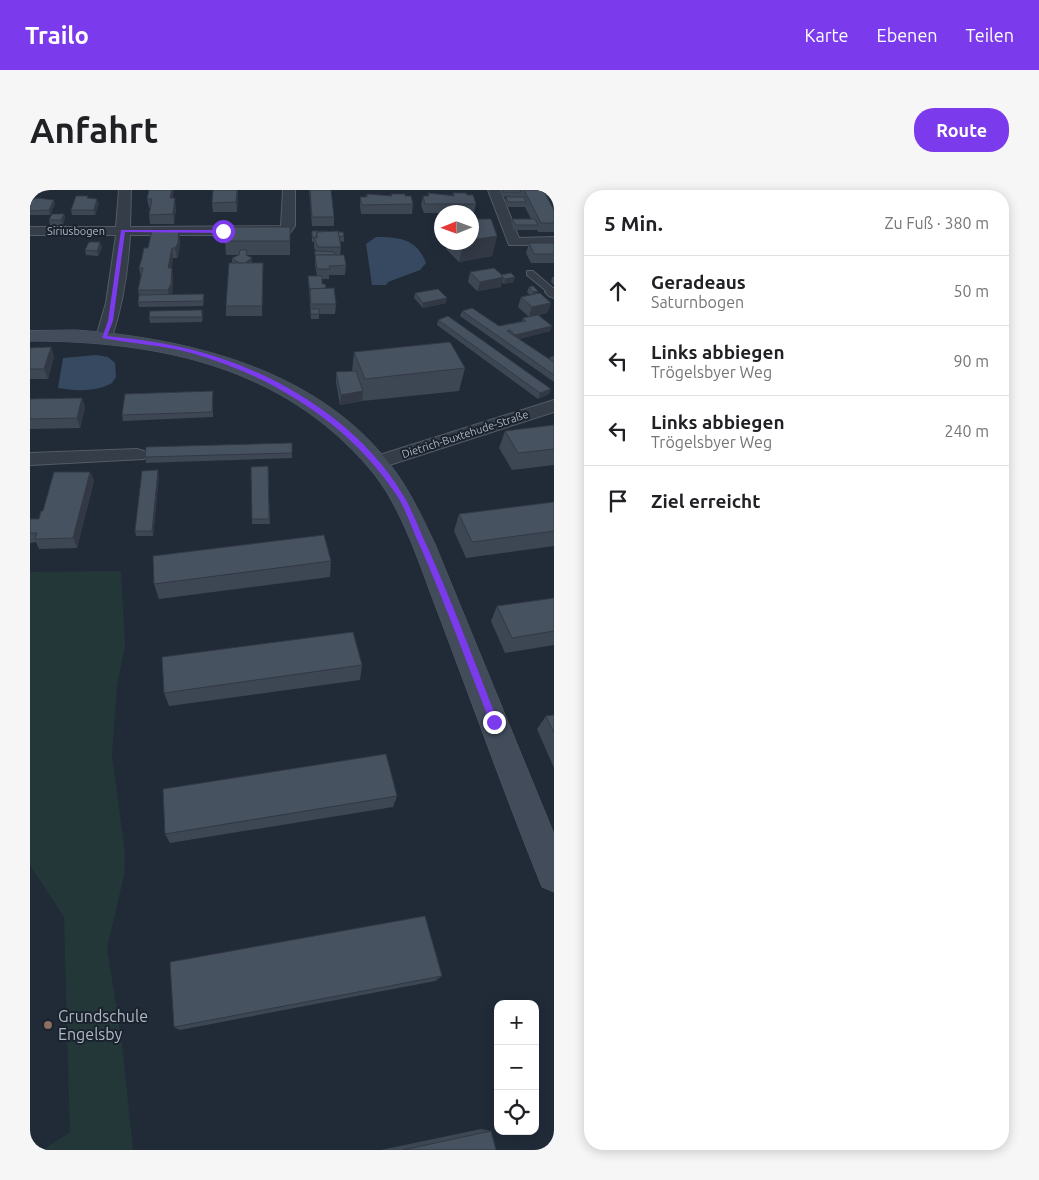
<!DOCTYPE html>
<html lang="de">
<meta charset="utf-8">
<style>
:root{--surface:#fff;--page:#f6f6f6;--text:#202124;--muted:#757577;--line:#e0e0e0;--accent:#7c3aed}
body{margin:0;font-family:Ubuntu,sans-serif;background:var(--page);color:var(--text)}
.controls{position:absolute;right:15px;bottom:15px;display:grid;overflow:hidden;border-radius:10px;box-shadow:0 2px 12px #0003}
.controls button{width:45px;height:45px;display:grid;place-items:center;padding:0;border:0;border-bottom:1px solid var(--line);background:var(--surface);color:var(--text);font:25px sans-serif}
.compass{position:absolute;left:404px;top:15px;width:45px;height:45px;border-radius:50%;background:var(--surface);box-shadow:0 2px 12px #0003;rotate:269deg}
.stop{position:absolute;width:15px;height:15px;margin:-11px;border:4px solid #7c3aed;border-radius:50%;background:#fff}
.stop.end{background:#7c3aed;border-color:#fff;box-shadow:0 1px 5px #0008}
.list{margin:0;padding:0;list-style:none}
h2{display:flex;justify-content:space-between;align-items:center;height:65px;margin:0;padding:0 20px;font-size:21px}
h2 small{font-size:16px;font-weight:400;color:var(--muted)}
.list li{display:grid;grid-template-columns:32px 1fr auto;gap:15px;align-items:center;box-sizing:border-box;height:70px;padding:0 20px;border-top:1px solid var(--line)}
.list b{display:block;font-size:19px;white-space:nowrap}
.list p{margin:0;font-size:16px;white-space:nowrap;color:var(--muted)}
.list em{font-size:16px;font-style:normal;color:var(--muted)}
.icon{flex:none;width:28px;height:28px;fill:none;stroke:currentColor;stroke-width:2;stroke-linecap:round;stroke-linejoin:round}
.map{position:relative;flex:none;width:524px;height:960px;overflow:hidden;border-radius:20px}
header{display:flex;align-items:center;gap:30px;box-sizing:border-box;height:70px;padding:0 25px;background:var(--accent);color:#fff}
header strong{font-size:24px}
nav{display:flex;gap:28px;margin-inline-start:auto;font-size:18px}
.intro{display:flex;align-items:center;justify-content:space-between;box-sizing:border-box;height:120px;padding:0 30px}
h1{margin:0;font-size:35px}
.button{padding:12px 22px;border-radius:20px;background:var(--accent);color:#fff;font-size:18px;font-weight:700}
main{display:flex;gap:30px;padding:0 30px}
aside{flex:1;background:var(--surface);border-radius:20px;box-shadow:0 2px 12px #0003}
.map>svg:first-child{display:block}
</style>
<header>
<strong>Trailo</strong>
<nav><a>Karte</a><a>Ebenen</a><a>Teilen</a></nav>
</header>
<div class="intro"><h1>Anfahrt</h1><a class="button">Route</a></div>
<main>
<div class="map">
<svg width="524" height="960" viewBox="0 0 524 960">
<rect width="100%" height="100%" fill="#212b38"/>
<!-- green -->
<path fill="#233739" d="M91 381 95 456 87 495 82 565 95 664 94 685 77 758 92 854 103 960H13L40 942 34 727 0 675V382Z"/>
<!-- water -->
<g fill="#364960">
<path d="M346 47C370 47 387 49 396 73L390 80 358 92 356 95H342L336 54Z"/>
<path d="M66 165 78 167 85 173 86 187 82 193C67 202 45 201 28 198L33 168Z"/>
</g>
<g fill="none" stroke-linecap="round" stroke-linejoin="round">
<!-- lane casing -->
<g stroke="#525b66" stroke-width="2">
<path id="lane" d="M497 81H503L524 99V104H520L497 85Z"/>
</g>
<!-- street casing -->
<g stroke="#525b66" stroke-width="2">
<g id="street">
<path d="M89 0H101L100 37 251 36 253 0H265V36L260 43 247 45H100C98 80 93 114 82 147L74 152 66 147 76 113 86 45H0V37H86Z"/>
<path d="M458 0H470L489 48 524 47V55H479Z"/>
<path d="M524 98V108L519 106 515 102 518 99Z"/>
<path d="M524 210V222L347 279 340 278 337 273 340 268Z"/>
<path d="M107 259 114 261 117 265 114 269 0 275V263Z"/>
</g>
</g>
<!-- secondary casing -->
<g stroke="#525b66" stroke-width="1">
<path id="secondary" d="M47 140C163 149 293 181 365 281 381 303 393 329 405 354L524 644V702L512 697C476 608 444 518 410 428 391 380 373 317 339 278 252 176 128 151 0 151V141Z"/>
</g>
<!-- lane -->
<use href="#lane" fill="#343d48" fill-rule="evenodd"/>
<!-- street -->
<use href="#street" fill="#343d48" fill-rule="evenodd"/>
<!-- secondary -->
<use href="#secondary" fill="#424c5b" fill-rule="evenodd"/>
</g>
<!-- wall -->
<g fill="#3d4753">
<path d="M183 0H208L207 22H183L182 13Z"/>
<path d="M279 0H301L304 27V36H282Z"/>
<path d="M470 0H513L524 20V42H508L507 40H484L481 34 482 29H501L495 17H477L475 12 476 7 490 6 472 7 470 2Z"/>
<path d="M398 3 423 5V3L437 5 446 14 444 23 412 22V23H394L391 15 393 6H398Z"/>
<path d="M337 4 361 6V4L375 6 383 14 382 24H331L330 16V7H336Z"/>
<path d="M58 8 69 14 65 25H42L41 20Z"/>
<path d="M143 8 146 18 144 34H120L119 25 120 18H119L117 9Z"/>
<path d="M0 12 25 14 20 25H0Z"/>
<path d="M34 24 35 28 33 35H20L19 30Z"/>
<path d="M282 41 314 47V52L310 51 311 57 310 65 316 75 315 85H299V89H292V94L306 114 305 124H289V129H281L278 86H287L285 75V61H286L284 58V52H282Z"/>
<path d="M467 46 462 66 429 72 416 59 417 52H442Z"/>
<path d="M150 49 149 62 147 68H143L141 78 143 88 142 105 174 109 173 116 109 117 108 112 109 105 108 100 111 88 109 78 118 58Z"/>
<path d="M195 51H260V65H217V66L222 73H233L232 126H196V116L202 73V68L209 65H196Z"/>
<path d="M499 53H524V73H501L496 63Z"/>
<path d="M72 57 68 66 56 65 55 60Z"/>
<path d="M440 82 471 85 484 92 474 94 472 92 471 97 447 101 438 92Z"/>
<path d="M522 87H524V95L521 92Z"/>
<path d="M499 97 506 104 521 113 517 123 508 125 522 136 520 141 489 149 519 170 520 167 524 166V192L430 126 432 121 469 136 492 131 493 128 499 127 488 117 491 107 500 105 497 102Z"/>
<path d="M385 103 416 113 393 118 384 108Z"/>
<path d="M173 125 172 132 120 133 119 127Z"/>
<path d="M408 130 521 199 519 204 508 209 407 135Z"/>
<path d="M21 157 24 167 18 189H0V158Z"/>
<path d="M324 162 435 178 429 201 332 211 310 215 306 192V182L322 181Z"/>
<path d="M183 206V227L93 231 92 225Z"/>
<path d="M52 208 55 218 50 238 0 239V209Z"/>
<path d="M524 235V275L482 280 469 258 475 241Z"/>
<path d="M262 253V268L116 273 115 267Z"/>
<path d="M238 276 240 334H222V329Z"/>
<path d="M60 282 64 291 47 358 9 359 6 352 0 353V329H9L13 321Z"/>
<path d="M129 285 123 346H106L105 341Z"/>
<path d="M524 312V356L436 368 424 341 429 324Z"/>
<path d="M301 371 300 387 129 409 124 394Z"/>
<path d="M524 408V455L475 463 461 431 467 416Z"/>
<path d="M332 475 330 490 139 516 134 503Z"/>
<path d="M524 525V578L507 539 516 526Z"/>
<path d="M367 606 363 617 140 653 135 644Z"/>
<path d="M412 786 405 791 150 840 144 837Z"/>
<path d="M451 939 461 941 466 960H351Z"/>
</g>
<!-- shaded-wall -->
<g fill="#323944">
<path d="M142 0H144L141 18 140 8Z"/>
<path d="M207 0H208L207 22 206 12Z"/>
<path d="M145 8 146 18 144 34 143 24Z"/>
<path d="M67 9 69 14 65 25 64 20Z"/>
<path d="M24 10 25 14 20 25 19 20Z"/>
<path d="M34 24 35 28 33 35 31 30Z"/>
<path d="M149 39 150 49 149 62 147 68 145 58Z"/>
<path d="M467 46 462 66 429 72 433 52H442V50Z"/>
<path d="M70 52 72 57 68 66 67 61Z"/>
<path d="M142 58 143 68 140 88 138 78Z"/>
<path d="M222 68V74L216 77V72Z"/>
<path d="M142 78 143 88 142 103 139 110 138 100Z"/>
<path d="M474 87 471 97 447 101 450 92Z"/>
<path d="M485 87 484 92 474 94 475 89Z"/>
<path d="M508 101 506 106 502 107 503 102Z"/>
<path d="M417 108 416 113 393 118V113Z"/>
<path d="M521 113 517 123 499 127 502 117Z"/>
<path d="M522 136 520 141 484 150 485 145Z"/>
<path d="M21 157 24 167 18 189 14 179Z"/>
<path d="M521 199 519 204 508 209 510 203Z"/>
<path d="M333 201 332 211 310 215 311 205Z"/>
<path d="M52 208 55 218 50 238 47 228Z"/>
<path d="M128 280 129 285 123 346 122 341Z"/>
<path d="M60 282 64 291 47 358 43 348Z"/>
</g>
<!-- building -->
<g fill="#475261" stroke="#323944">
<path d="M119 0H142L140 8H145L143 24 119 25 122 9H117Z"/>
<path d="M183 0H207L206 12 182 13Z"/>
<path d="M280 0H301L304 27H282Z"/>
<path d="M473 0H490L491 2H473Z"/>
<path d="M494 0H513L524 20V33H511Z"/>
<path d="M398 3 424 6 423 3H436L437 5H443L446 14H395L393 6H399Z"/>
<path d="M337 4 362 6 361 4H375V6H381L383 14 332 15 330 7H337Z"/>
<path d="M46 6H58L57 8 67 9 64 20H41Z"/>
<path d="M476 7H494L496 12H478Z"/>
<path d="M7 8 24 10 19 20 0 21V12L1 10Z"/>
<path d="M22 24H34L31 30H19Z"/>
<path d="M442 29H461L467 46 442 50Z"/>
<path d="M482 29H505L508 35H486Z"/>
<path d="M197 37H260V51H195Z"/>
<path d="M149 39 148 53 145 58H142L138 78H142L141 94 138 100H108L113 78H109L112 68 114 58H118L122 40Z"/>
<path d="M282 41H297L287 42 286 47H282Z"/>
<path d="M308 41 311 57H288L284 48H287V42Z"/>
<path d="M308 42H313L314 47 309 46Z"/>
<path d="M59 52H70L67 61 55 60Z"/>
<path d="M499 53H524V64H504Z"/>
<path d="M210 60H217L216 65 222 68 216 72V73H208V72L202 68 209 65Z"/>
<path d="M285 61 304 62 305 65H285Z"/>
<path d="M285 65H314L316 75 299 76 300 79H287Z"/>
<path d="M199 73H233L232 116H196Z"/>
<path d="M464 78 474 87 450 92 440 82Z"/>
<path d="M481 83 485 87 475 89 471 85Z"/>
<path d="M278 86H292V94H295L296 98 280 99V103Z"/>
<path d="M503 96 508 101 503 102 499 97Z"/>
<path d="M304 98 306 114H281L280 99Z"/>
<path d="M408 99 417 108 393 113 385 103Z"/>
<path d="M510 103 521 113 502 117 491 107Z"/>
<path d="M174 104 173 111 108 112 109 105Z"/>
<path d="M442 118 469 136 496 131 493 128 508 125 522 136 485 145 480 140 477 141 522 171H524V185L432 121Z"/>
<path d="M280 119H289V124H281Z"/>
<path d="M172 120V127H119L120 121Z"/>
<path d="M418 126 521 199 510 203 408 130Z"/>
<path d="M420 152 435 178 335 189 324 162Z"/>
<path d="M21 157 14 179H0V158Z"/>
<path d="M326 181 333 201 311 205 306 182Z"/>
<path d="M183 201 182 222 92 225 95 204Z"/>
<path d="M52 208 47 228 0 229V209Z"/>
<path d="M524 235V259L488 263 475 241Z"/>
<path d="M262 253V263L115 267 116 257Z"/>
<path d="M238 276 239 329H222L221 277Z"/>
<path d="M128 280 122 341H105L112 281Z"/>
<path d="M24 282H60L43 348 5 349 7 343H0V329H9L11 321H13Z"/>
<path d="M524 312V341L442 352 429 324Z"/>
<path d="M294 345 301 371 124 394 123 366Z"/>
<path d="M524 408V441L482 448 467 416Z"/>
<path d="M323 442 332 475 134 503 132 467Z"/>
<path d="M524 525V543L516 526Z"/>
<path d="M356 564 367 606 135 644 133 599Z"/>
<path d="M395 726 412 786 144 837 140 772Z"/>
<path d="M461 941 466 960H373Z"/>
</g>
<!-- route -->
<path fill="#7c3aed" d="M91 40H194L193 43 95 42 83 131 77 146C107 149 137 153 167 161 246 182 330 232 373 305 383 321 389 340 397 356 423 414 445 473 468 532L467 534 464 536 460 532C437 473 415 413 390 356 382 339 376 319 366 304 319 234 246 188 165 164 135 155 103 154 72 148L78 131Z"/>
<!-- markers -->
<circle fill="#8d6e63" stroke="#1a222d" stroke-width="2" cx="18" cy="835" r="5"/>
<g text-anchor="middle" stroke-width="4" stroke-linejoin="round" paint-order="stroke">
<!-- far-street labels -->
<g font-size="11" fill="#afb8c5" stroke="#1a222d">
<text x="46" y="45">Siriusbogen</text>
<text transform="translate(435 244) rotate(-18)" y="4">Dietrich-Buxtehude-Straße</text>
</g>
<!-- near-poi labels -->
<g font-size="16" fill="#afb8c5" stroke="#1a222d" text-anchor="start">
<text x="28" y="832">Grundschule<tspan x="28" dy="18">Engelsby</tspan></text>
</g>
</g>
</svg>
<div class="controls">
<button>+</button>
<button>−</button>
<button><svg class="icon" aria-label="locate" viewBox="0 0 24 24"><circle cx="12" cy="12" r="6"/><path d="M12 2v4M12 18v4M2 12h4M18 12h4"/></svg></button>
</div>
<svg class="compass" viewBox="-18 -18 36 36"><path d="M0-13l5 13h-10z" fill="#e53935"/><path d="M0 13l5-13h-10z" fill="#757577"/></svg>
<div class="stop" style="left:193px;top:41px"></div>
<div class="stop end" style="left:464px;top:532px"></div>
</div>
<aside>
<h2>5 Min.<small>Zu Fuß · 380 m</small></h2>
<ul class="list">
<li><svg class="icon" aria-label="ahead" viewBox="0 0 24 24"><path d="M12 20V5M6 11l6-6 6 6"/></svg><div><b>Geradeaus</b><p>Saturnbogen</p></div><em>50 m</em></li>
<li><svg class="icon" aria-label="left" viewBox="0 0 24 24"><path d="M17 20v-9H6M10 6l-5 5 5 5"/></svg><div><b>Links abbiegen</b><p>Trögelsbyer Weg</p></div><em>90 m</em></li>
<li><svg class="icon" aria-label="left" viewBox="0 0 24 24"><path d="M17 20v-9H6M10 6l-5 5 5 5"/></svg><div><b>Links abbiegen</b><p>Trögelsbyer Weg</p></div><em>240 m</em></li>
<li><svg class="icon" aria-label="arrive" viewBox="0 0 24 24"><path d="M6 21V4h12l-3 4 3 4H6"/></svg><div><b>Ziel erreicht</b></div></li>
</ul>
</aside>
</main>
